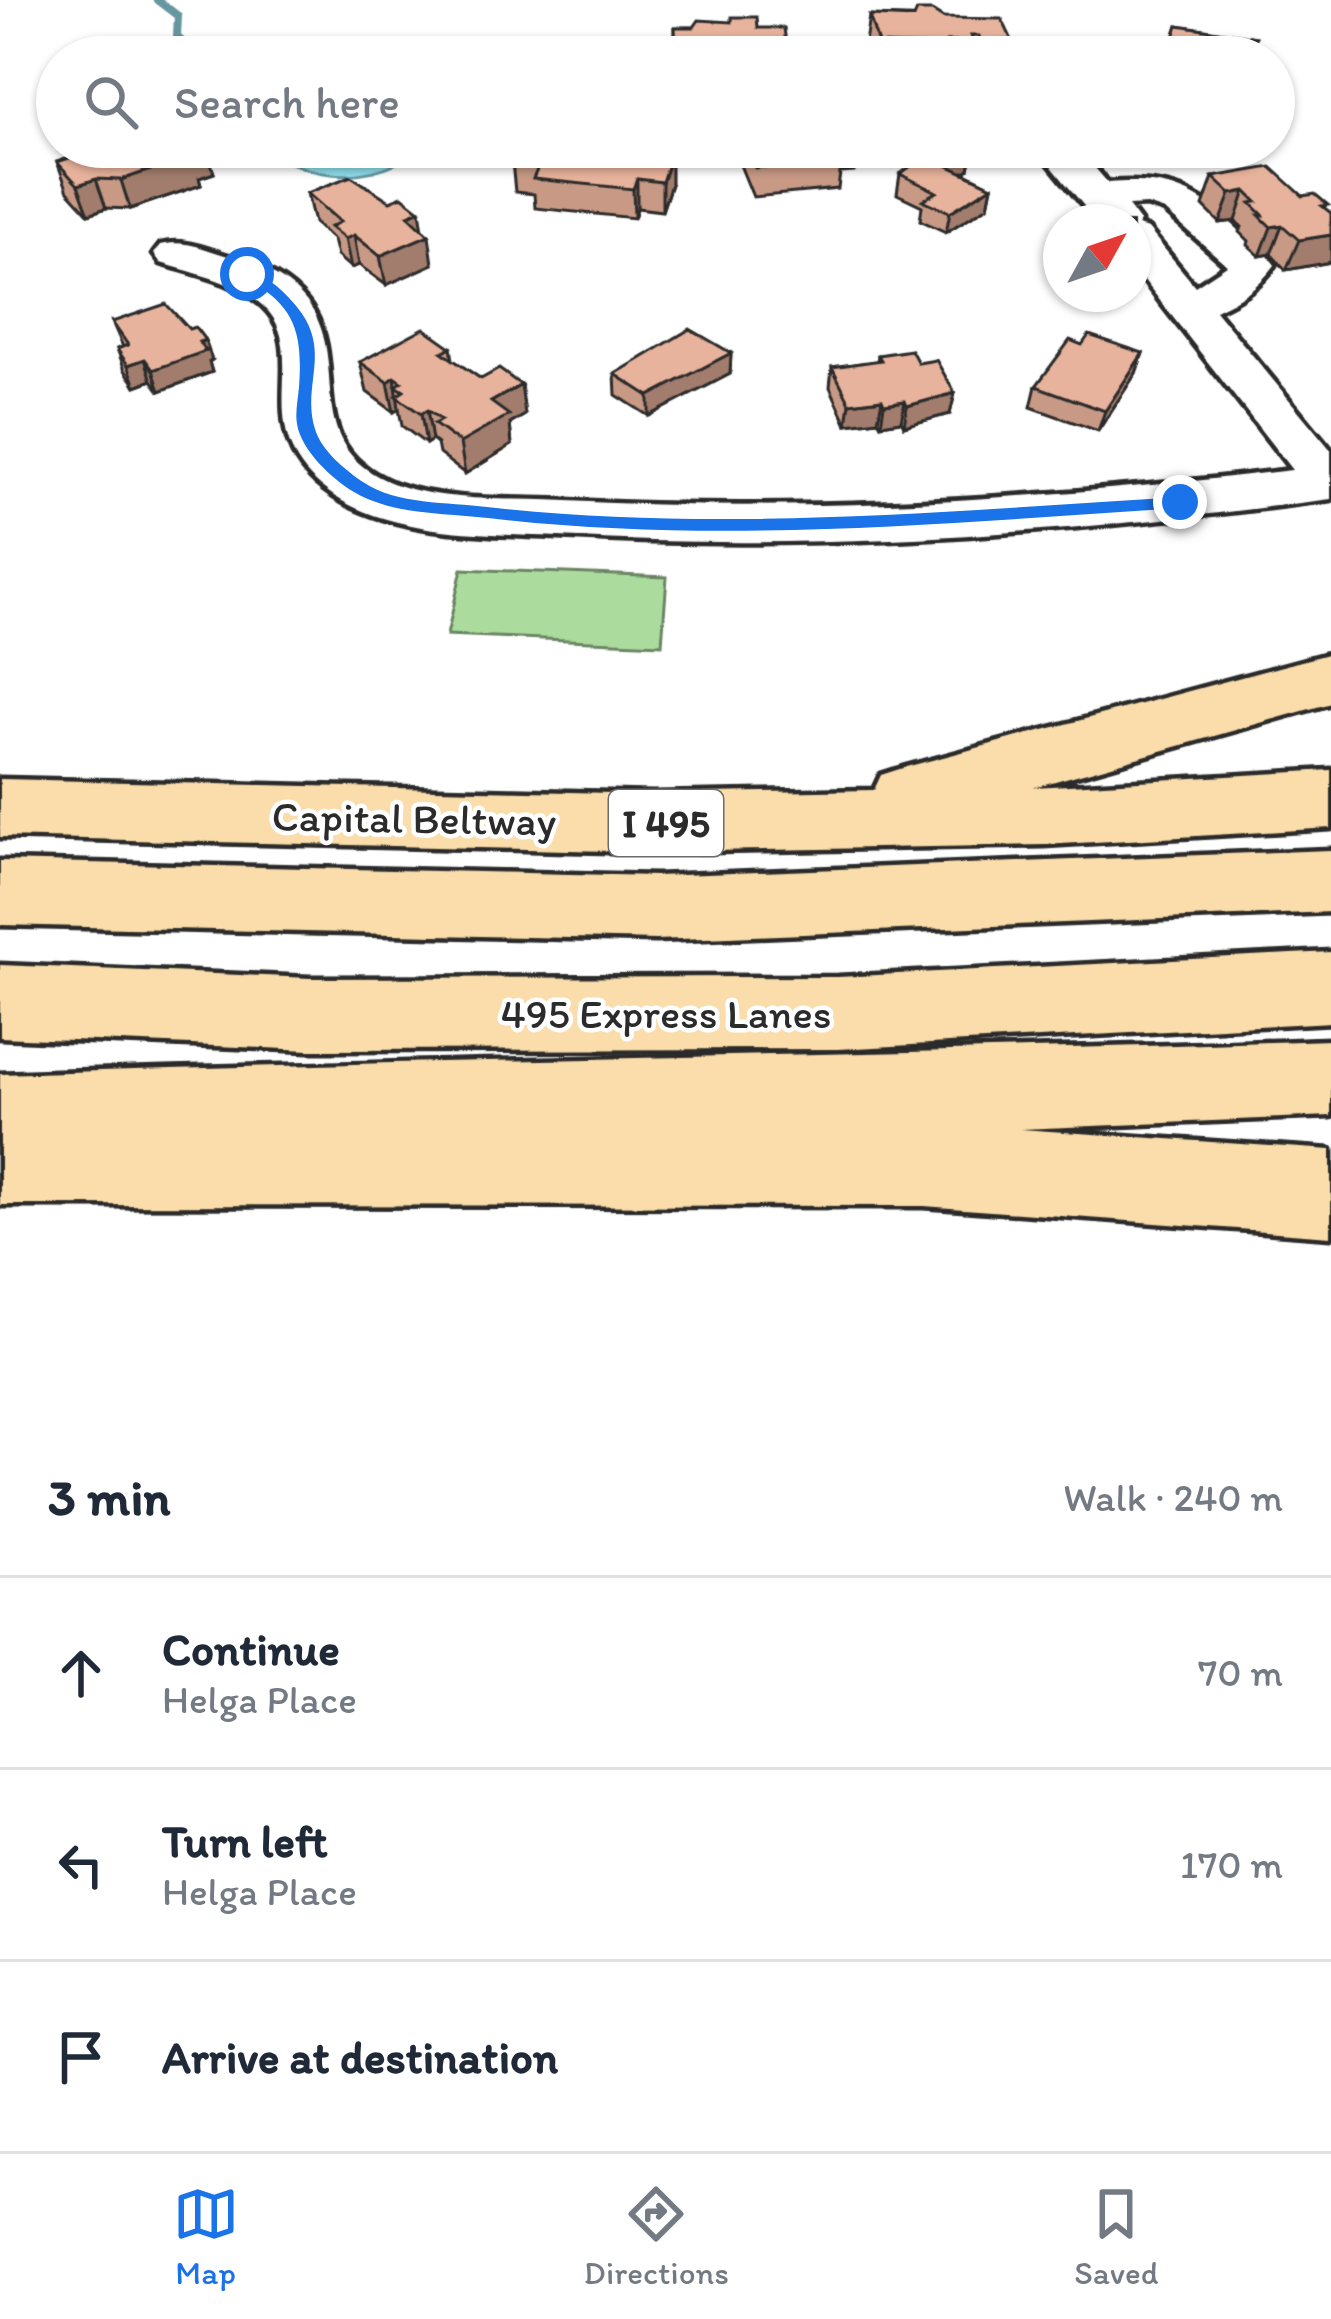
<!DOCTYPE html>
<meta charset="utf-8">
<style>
:root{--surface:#fff;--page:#f6f6f7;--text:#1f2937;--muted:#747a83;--line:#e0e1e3;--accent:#1a73e8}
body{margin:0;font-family:Itim,sans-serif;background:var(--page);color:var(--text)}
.compass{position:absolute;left:1043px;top:204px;width:108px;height:108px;border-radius:50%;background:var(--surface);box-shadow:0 3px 9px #0004;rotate:50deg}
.stop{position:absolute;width:36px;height:36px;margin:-27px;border:9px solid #1a73e8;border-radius:50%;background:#fff}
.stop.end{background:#1a73e8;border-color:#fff;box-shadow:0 3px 12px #0008}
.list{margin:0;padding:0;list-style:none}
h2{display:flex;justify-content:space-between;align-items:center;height:156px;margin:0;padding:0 48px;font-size:51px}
h2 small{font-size:39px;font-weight:400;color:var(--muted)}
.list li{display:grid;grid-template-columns:78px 1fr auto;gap:36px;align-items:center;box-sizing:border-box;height:192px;padding:0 48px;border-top:3px solid var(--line)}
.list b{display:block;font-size:45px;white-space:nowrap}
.list p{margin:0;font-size:39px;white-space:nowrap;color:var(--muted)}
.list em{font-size:39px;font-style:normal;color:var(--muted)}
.icon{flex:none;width:66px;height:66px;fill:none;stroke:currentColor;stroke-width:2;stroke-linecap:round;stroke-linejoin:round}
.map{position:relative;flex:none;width:1331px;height:1419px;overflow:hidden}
.search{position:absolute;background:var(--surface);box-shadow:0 3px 9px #0004;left:36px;right:36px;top:36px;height:132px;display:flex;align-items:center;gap:30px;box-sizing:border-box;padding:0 42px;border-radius:66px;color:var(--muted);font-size:45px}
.sheet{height:732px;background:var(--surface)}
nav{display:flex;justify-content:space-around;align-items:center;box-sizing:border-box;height:168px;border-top:3px solid var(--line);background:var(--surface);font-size:33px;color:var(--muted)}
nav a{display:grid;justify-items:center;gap:6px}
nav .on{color:var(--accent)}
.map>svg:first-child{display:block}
</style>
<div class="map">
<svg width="1331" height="1419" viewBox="0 0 1331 1419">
<rect width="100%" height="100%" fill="#fff"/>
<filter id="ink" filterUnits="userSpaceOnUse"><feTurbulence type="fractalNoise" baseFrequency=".00833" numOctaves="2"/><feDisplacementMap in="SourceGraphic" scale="24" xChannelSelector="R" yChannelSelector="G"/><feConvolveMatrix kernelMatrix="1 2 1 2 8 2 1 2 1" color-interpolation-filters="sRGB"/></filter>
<g filter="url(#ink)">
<!-- green -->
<path fill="#abdc9d" stroke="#6b8464" stroke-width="3" d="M462 569 667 577 662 644 447 635Z"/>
<!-- water -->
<path fill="#8eddec" stroke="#66969f" stroke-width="3" d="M266 147H396L397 163C353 183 304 177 266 147Z"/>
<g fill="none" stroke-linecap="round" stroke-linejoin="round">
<!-- stream -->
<path stroke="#66969f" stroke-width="8" d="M157 0 178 16 177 37 199 57"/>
<!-- minor casing -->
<g stroke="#2b2b2b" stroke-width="9">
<path id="minor" d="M1036 147H1077L1108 183C1192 176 1209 205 1268 256L1275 265C1259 287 1239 299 1215 310L1331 450V499C1074 533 818 552 559 537 489 533 407 536 344 502 240 444 312 360 268 311 242 282 196 274 161 263L154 254 161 245C185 239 207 250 231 257 402 309 266 433 395 484 446 503 513 498 567 501 809 514 1051 499 1292 470L1133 266V222H1097ZM1147 205 1165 211 1227 265 1195 286 1148 229 1137 226 1140 222 1128 206Z"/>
</g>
<!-- highway casing -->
<g stroke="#2b2b2b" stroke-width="9">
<g id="highway">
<path d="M1331 653V703L1034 787 1331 770V828L1044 845 653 852 0 837V779L653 794 874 790 881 775 906 767Z"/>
<path d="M1331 850V912L656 940 0 925V861L656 876Z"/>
<path d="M1331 952V1022L838 1049 310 1050 0 1037V965L310 978 838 977Z"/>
<path d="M1331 1040V1116L1020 1129 1331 1150V1236L924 1206 0 1205V1074C444 1059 887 1056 1331 1040Z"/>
</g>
</g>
<!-- minor -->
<use href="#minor" fill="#fff" fill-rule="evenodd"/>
<!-- highway -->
<use href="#highway" fill="#faddab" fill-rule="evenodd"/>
</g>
<!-- wall -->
<g fill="#c89a86" stroke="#2b2b2b" stroke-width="3">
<path d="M869 16 943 18 1012 40 1009 57H870L865 43Z"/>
<path d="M1178 25 1256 37 1251 57H1168Z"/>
<path d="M675 27 758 28 787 51 786 57H675Z"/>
<path d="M103 147H206L214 173 199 178 201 185 130 209 106 208 89 214 68 191 57 162Z"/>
<path d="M520 147 671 184 662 211 637 208 634 218 535 208 534 194 515 192 512 162Z"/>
<path d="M741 147H857L854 172 840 173 838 189 753 197 740 165Z"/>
<path d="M973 150 969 169 964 172 992 186 988 206 946 232 920 220 922 206 897 194 900 174Z"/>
<path d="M1213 177 1303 196 1326 210 1331 213V262L1286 270 1271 254 1260 256 1248 245 1249 241 1240 232 1242 227 1236 221 1220 223 1203 206Z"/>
<path d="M307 193 423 229 433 264 386 285 359 265 351 268 337 256 333 240 314 223Z"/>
<path d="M112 322 212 360 209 362 212 372 160 391 152 380 136 386 125 370 117 349 123 347Z"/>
<path d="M451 347 453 360 481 379 521 385 525 415 510 424 512 445 465 474 439 454 437 444 432 440 426 444 402 426 399 409 394 412 367 392 360 362Z"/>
<path d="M731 353 730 374 649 416 616 395 615 374Z"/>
<path d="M1143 353 1136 373 1098 431 1031 407 1036 386Z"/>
<path d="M878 355 955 393 950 414 904 426 901 421 881 424 878 420 847 424 830 387 832 367 877 361Z"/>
</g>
<!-- shaded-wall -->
<g fill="#a27d6d" stroke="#2b2b2b" stroke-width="3">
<path d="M196 147H206L214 173 199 178 201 185 130 209 121 180Z"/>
<path d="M973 150 969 169 943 185 947 165Z"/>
<path d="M671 155V184L662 211V182Z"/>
<path d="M96 179 106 208 89 214 78 185Z"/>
<path d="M637 179V208L634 218 633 189Z"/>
<path d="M992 186 988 206 946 232 950 212Z"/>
<path d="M1246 191 1236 221 1220 223 1231 194Z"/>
<path d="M420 210 424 237 429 235 433 264 386 285 380 256 408 215Z"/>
<path d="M1282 225 1271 254 1260 256 1271 227Z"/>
<path d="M354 235 359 265 351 268 345 239Z"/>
<path d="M1331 235V262L1286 270 1299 240Z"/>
<path d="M205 340 212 360 209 362 212 372 160 391 153 370Z"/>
<path d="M731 353 730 374 649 416V396Z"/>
<path d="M1143 353 1136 373 1098 431 1105 411Z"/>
<path d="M145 359 152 380 136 386 128 365Z"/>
<path d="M395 377 399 409 394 412 388 382Z"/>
<path d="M521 385 525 415 510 424 512 445 465 474 460 443 491 402Z"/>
<path d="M955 393 950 414 904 426 907 406Z"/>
<path d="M882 399 878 420 847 424 850 403Z"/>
<path d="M905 401 901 421 881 424 884 404Z"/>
<path d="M427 410 432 440 426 444 421 414Z"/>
</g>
<!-- building -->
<g fill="#e8b39c" stroke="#2b2b2b" stroke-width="3">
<path d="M917 11H932L943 18 1002 19 1012 40 981 41 979 36H971L973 41 947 42 949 46 878 44 869 16 914 18Z"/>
<path d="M732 17H757L758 28H784L787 51 747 47 748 52H724L725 55 676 52 675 27H694L699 20 732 22Z"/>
<path d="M1178 25 1256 37 1253 52 1227 48 1226 52 1236 53 1234 57H1174L1177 48 1189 50 1191 43 1173 40Z"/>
<path d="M103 147H196L186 150 192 156 121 180 96 179 78 185 57 162Z"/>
<path d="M520 147H583L671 155 662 182 637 179 633 189 533 179 539 165 512 162Z"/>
<path d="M746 147H835L841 160 755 168Z"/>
<path d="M937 147H967L973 150 947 165 992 186 950 212 923 200 937 192 900 174Z"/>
<path d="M1271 167 1303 196 1315 194 1328 205 1322 206 1331 213V235L1299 240 1282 225 1271 227 1259 215H1263L1251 203 1257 202 1246 191 1231 194 1213 177Z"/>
<path d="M351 176 390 201 402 196 420 210 408 215 429 235 380 256 354 235 345 239 330 227 340 222 307 193Z"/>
<path d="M166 304 189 329 195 327 205 340 199 342 206 351 153 370 145 359 128 365 117 349 128 345 112 322Z"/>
<path d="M424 328 451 347 442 352 481 379 499 369 521 385 491 402 509 415 460 443 434 424 441 420 427 410 421 414 396 396 404 391 396 386 402 382 395 377 388 382 360 362Z"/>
<path d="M690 329 731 353 649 396 615 374Z"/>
<path d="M1089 335 1143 353 1105 411 1036 386 1070 340 1082 345Z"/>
<path d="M911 350 918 363 936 360 955 393 907 406 905 401 884 404 882 399 850 403 832 367 881 360 878 355Z"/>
</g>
</g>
<!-- route -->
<path fill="#1a73e8" d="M247 270C270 278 282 289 297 307 333 351 301 385 315 429 321 450 345 470 363 482 397 505 448 502 487 507 719 533 948 511 1180 497L1189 502 1180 508C949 523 719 545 488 518 444 513 393 515 354 492 332 479 301 450 297 424 295 413 298 399 299 387 303 332 295 303 242 277Z"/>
<g text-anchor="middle" stroke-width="9" stroke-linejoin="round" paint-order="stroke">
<!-- shield labels -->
<rect fill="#fff" stroke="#6b6b6b" stroke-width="3" x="609" y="790" width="114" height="66" rx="9"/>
<g font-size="39" font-weight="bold" fill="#2b2b2b">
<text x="666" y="837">I 495</text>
</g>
<!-- street labels -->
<g font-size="42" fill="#2b2b2b" stroke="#fff">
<text transform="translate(414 818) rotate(1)" y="15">Capital Beltway</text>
<text x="666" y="1028">495 Express Lanes</text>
</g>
</g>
</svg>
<svg class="compass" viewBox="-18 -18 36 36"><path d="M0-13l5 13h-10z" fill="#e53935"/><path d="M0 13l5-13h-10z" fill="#747a83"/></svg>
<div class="stop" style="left:247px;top:274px"></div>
<div class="stop end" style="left:1180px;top:502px"></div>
<div class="search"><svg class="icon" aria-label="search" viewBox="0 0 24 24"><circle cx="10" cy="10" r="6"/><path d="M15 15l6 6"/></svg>Search here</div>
</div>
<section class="sheet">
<h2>3 min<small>Walk · 240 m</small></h2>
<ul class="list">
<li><svg class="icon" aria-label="ahead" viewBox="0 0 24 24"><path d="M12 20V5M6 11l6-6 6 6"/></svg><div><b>Continue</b><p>Helga Place</p></div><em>70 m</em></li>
<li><svg class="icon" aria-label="left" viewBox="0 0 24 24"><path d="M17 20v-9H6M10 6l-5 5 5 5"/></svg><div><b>Turn left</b><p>Helga Place</p></div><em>170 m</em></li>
<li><svg class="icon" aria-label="arrive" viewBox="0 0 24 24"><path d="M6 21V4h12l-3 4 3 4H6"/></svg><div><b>Arrive at destination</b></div></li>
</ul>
</section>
<nav>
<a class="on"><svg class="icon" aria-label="map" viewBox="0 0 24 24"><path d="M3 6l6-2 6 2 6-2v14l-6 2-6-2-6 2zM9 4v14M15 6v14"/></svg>Map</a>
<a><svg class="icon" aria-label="directions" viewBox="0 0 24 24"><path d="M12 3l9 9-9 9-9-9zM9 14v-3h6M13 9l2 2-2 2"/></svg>Directions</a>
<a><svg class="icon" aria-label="saved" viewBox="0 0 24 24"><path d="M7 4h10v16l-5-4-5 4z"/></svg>Saved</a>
</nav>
